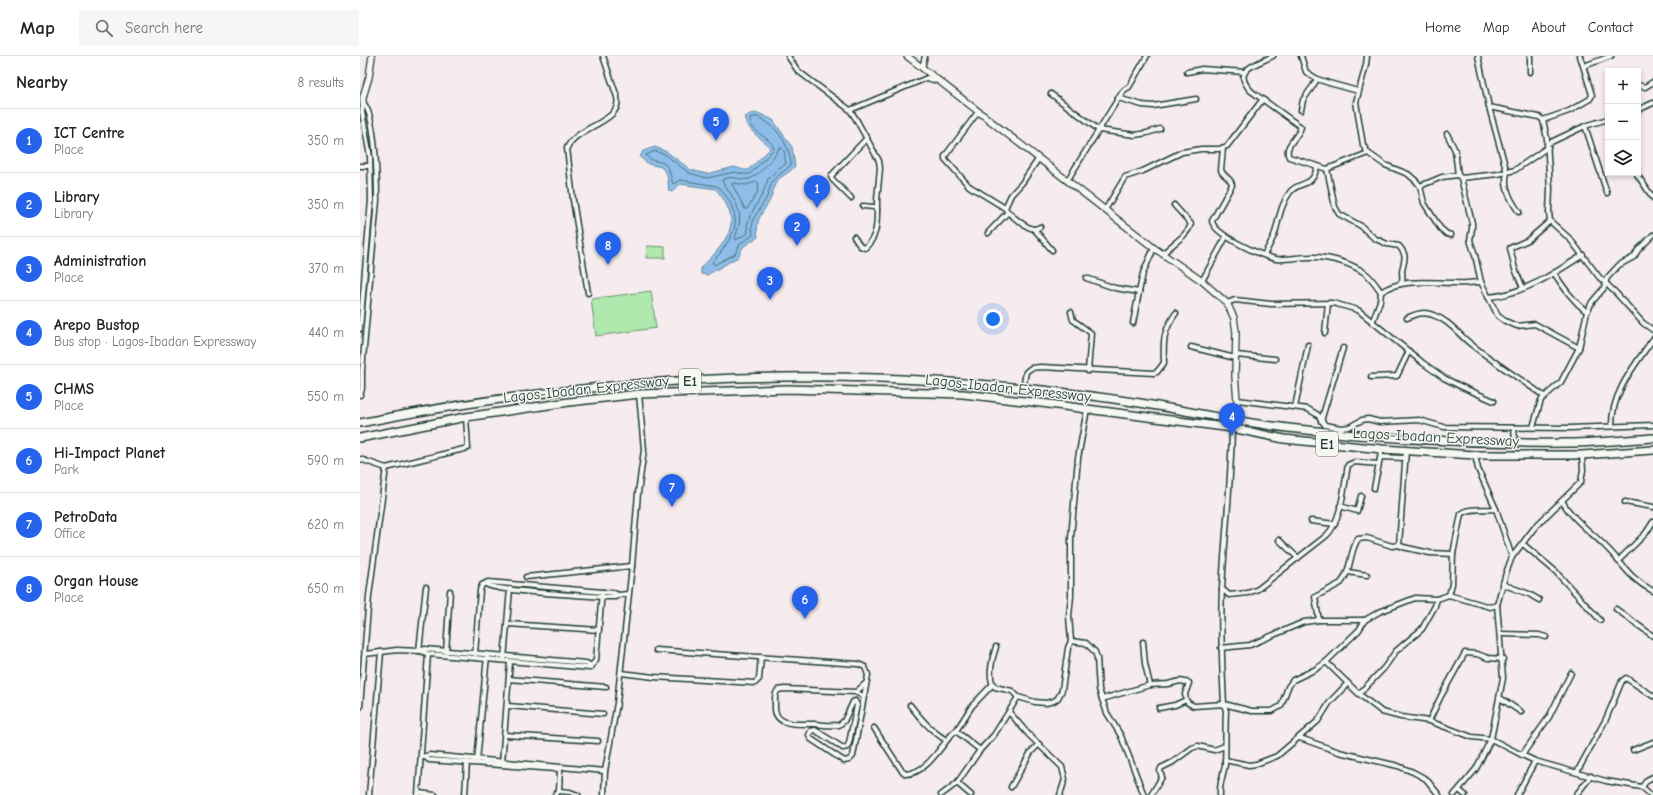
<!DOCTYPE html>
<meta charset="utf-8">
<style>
:root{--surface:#fff;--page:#f6f6f6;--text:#222;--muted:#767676;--line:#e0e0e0;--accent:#2563eb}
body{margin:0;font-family:"Comic Neue",sans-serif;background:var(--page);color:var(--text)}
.controls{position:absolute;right:12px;top:12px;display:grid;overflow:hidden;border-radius:0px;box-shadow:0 2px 6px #0003}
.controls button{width:36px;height:36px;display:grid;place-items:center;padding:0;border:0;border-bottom:1px solid var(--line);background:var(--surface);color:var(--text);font:20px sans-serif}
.you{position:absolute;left:633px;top:263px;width:14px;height:14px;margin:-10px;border:3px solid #fff;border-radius:50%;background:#1a73e8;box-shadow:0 0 0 6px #1a73e833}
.badge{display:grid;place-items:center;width:26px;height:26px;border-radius:50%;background:var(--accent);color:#fff;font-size:13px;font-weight:700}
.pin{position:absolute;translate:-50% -33px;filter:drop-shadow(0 1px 2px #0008)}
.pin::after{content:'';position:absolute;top:21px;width:14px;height:12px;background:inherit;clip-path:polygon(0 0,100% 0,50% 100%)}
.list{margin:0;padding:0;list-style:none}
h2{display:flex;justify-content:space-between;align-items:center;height:52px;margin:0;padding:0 16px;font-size:17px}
h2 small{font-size:13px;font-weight:400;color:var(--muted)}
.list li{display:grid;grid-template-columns:26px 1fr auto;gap:12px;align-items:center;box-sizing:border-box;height:64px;padding:0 16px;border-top:1px solid var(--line)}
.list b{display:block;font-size:15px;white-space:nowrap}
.list p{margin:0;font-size:13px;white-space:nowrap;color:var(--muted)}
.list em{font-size:13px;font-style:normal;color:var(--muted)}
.icon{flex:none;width:22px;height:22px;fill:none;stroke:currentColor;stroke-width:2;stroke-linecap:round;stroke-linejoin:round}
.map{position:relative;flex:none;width:1293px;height:739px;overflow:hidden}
header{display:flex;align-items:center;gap:24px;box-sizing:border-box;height:56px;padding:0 20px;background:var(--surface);border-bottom:1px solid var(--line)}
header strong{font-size:19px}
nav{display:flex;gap:22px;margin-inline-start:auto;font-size:14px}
.search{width:280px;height:36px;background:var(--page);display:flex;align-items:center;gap:10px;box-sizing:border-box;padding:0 14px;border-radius:0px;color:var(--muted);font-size:15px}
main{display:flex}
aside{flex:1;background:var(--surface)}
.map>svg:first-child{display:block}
</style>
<header>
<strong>Map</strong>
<div class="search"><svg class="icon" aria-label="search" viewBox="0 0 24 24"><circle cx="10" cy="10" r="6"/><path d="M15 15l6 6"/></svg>Search here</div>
<nav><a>Home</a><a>Map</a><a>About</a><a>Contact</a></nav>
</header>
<main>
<aside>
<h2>Nearby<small>8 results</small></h2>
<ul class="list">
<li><span class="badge">1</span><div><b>ICT Centre</b><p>Place</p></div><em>350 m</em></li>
<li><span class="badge">2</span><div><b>Library</b><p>Library</p></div><em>350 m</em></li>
<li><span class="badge">3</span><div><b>Administration</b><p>Place</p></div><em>370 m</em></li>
<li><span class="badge">4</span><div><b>Arepo Bustop</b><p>Bus stop · Lagos-Ibadan Expressway</p></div><em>440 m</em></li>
<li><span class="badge">5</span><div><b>CHMS</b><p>Place</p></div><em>550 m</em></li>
<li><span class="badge">6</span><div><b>Hi-Impact Planet</b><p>Park</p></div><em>590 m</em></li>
<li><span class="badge">7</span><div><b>PetroData</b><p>Office</p></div><em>620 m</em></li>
<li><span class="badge">8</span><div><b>Organ House</b><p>Place</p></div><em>650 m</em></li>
</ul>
</aside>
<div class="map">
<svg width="1293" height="739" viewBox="0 0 1293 739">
<rect width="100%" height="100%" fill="#f6ebed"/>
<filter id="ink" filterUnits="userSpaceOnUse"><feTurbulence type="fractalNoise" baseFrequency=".025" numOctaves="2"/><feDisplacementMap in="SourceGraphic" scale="8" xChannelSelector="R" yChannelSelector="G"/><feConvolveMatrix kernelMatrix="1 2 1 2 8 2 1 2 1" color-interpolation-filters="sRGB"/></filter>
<g filter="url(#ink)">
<!-- green -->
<g fill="#afe9ae" stroke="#679371">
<path d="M287 190 305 191V202H286Z"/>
<path d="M291 235 296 272 236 280 231 243Z"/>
</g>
<!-- water -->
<path fill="#8dbde8" stroke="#618aa0" d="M398 57 413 64 432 91 435 110C430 117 422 119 416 126 413 131 413 138 410 144 402 159 395 162 398 181L383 191 378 201 347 219 341 218V211C352 202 370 182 371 167 372 155 363 142 356 133L320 128 312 136 309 135 307 118 301 111 288 108 280 101 283 95 295 91 307 96 331 114 347 118 374 111 384 114H388L410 93C402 79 390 81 385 61L390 58Z"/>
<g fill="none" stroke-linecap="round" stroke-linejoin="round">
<!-- shore -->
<g stroke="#4b707c" stroke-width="1">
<path d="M397 61C416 68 430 89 431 109L412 125 407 141 394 162 392 170 393 179 380 188 375 198 354 209 352 206C360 199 374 179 375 169 377 156 367 137 357 130L320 124 313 128C310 121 311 112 303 107 297 104 290 106 286 99L295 95 306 99 329 117 347 122 374 116 383 118H390L414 93C411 80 389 77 390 62Z"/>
<path d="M419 92H422L424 95 426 108 419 112 408 123 402 139 390 160 387 169 388 177 376 184 375 181C382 166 381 154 372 140 369 134 363 130 362 124 374 118 378 125 389 123 396 122 417 99 419 92Z"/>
<path d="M397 126 399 128 397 137 387 153H385L372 128 374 127 385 129Z"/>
</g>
<!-- street casing -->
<g stroke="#1f3d34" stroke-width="7">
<g id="street">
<path d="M428 0 438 15 490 54 496 63 519 105 520 112 517 144V154L514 151 503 150"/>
<path d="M913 0C898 8 870 13 891 35L941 71C939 81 923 90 929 101L967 113 1008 97"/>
<path d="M941 0 946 16 957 23 969 27 998 35"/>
<path d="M1007 0 1006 9 996 46 1003 89 1008 97 1025 109 1048 118 1056 125 1060 130 1064 147 1080 172 1087 178 1091 179"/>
<path d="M1118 0 1129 51 1147 117C1143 130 1151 145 1159 156"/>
<path d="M1170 0V16"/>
<path d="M1224 10 1251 0"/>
<path d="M562 12 565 0"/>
<path d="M827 16 842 13 885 16"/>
<path d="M1278 29 1285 31 1293 26"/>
<path d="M691 38 739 74 775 79 787 77 800 73"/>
<path d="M758 42 782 49 793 50 836 43"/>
<path d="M1129 51 1179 61 1183 64 1187 83 1190 133 1189 156 1190 165 1210 183 1239 221 1256 237 1283 267 1293 274"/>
<path d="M490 54 567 22 577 25"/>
<path d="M941 54 943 44 953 30 957 23"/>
<path d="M1278 54 1293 47"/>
<path d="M618 56 585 100V103L609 130 645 152C648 158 668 173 674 173 677 173 678 172 680 171"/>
<path d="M1183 64 1209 55 1230 43 1232 39 1220 0"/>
<path d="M1225 70 1247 137"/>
<path d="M1087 78 1095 94 1098 119"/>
<path d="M1187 88 1225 70 1248 63"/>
<path d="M863 92 861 114C863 121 871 121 872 129L852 165C854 179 902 200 916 203 927 204 939 201 950 201 967 200 991 207 1005 217 1012 222 1016 229 1021 236"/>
<path d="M0 110H10"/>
<path d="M967 113 975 151 979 158 1001 170 1014 182 1027 188 1039 190C1048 201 1044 203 1042 215 1042 219 1043 222 1042 225L1040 228"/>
<path d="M1276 117 1293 142"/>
<path d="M1101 122 1112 167V173L1110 184 1115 199 1121 226 1138 260 1145 265 1157 270 1175 268 1219 292"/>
<path d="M707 125 761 38 764 34 769 31 787 0"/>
<path d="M1060 130 1082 121 1098 119 1101 122 1138 118 1155 114 1188 91"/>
<path d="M491 142 472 123 471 120 507 82"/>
<path d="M645 152 651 139 662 127 679 102"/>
<path d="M745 154 765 121 783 115 822 96 841 93H859L867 90 903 43"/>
<path d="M674 173 692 194"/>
<path d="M628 177 648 156"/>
<path d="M494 181 500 190 505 192C517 181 517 169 517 154"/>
<path d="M803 198C811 188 827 181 831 168L814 149"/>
<path d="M904 199C908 192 912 185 915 177 919 163 921 148 930 136 940 124 953 133 957 110"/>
<path d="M1194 217C1204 232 1213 245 1227 256"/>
<path d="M726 222 755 232 779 236 773 267"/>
<path d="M842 225 866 181"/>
<path d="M1163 232 1155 213 1150 192 1168 184 1190 165"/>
<path d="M779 236 783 217 794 192"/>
<path d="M228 237 213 144 207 92C217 69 263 67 257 41L243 0"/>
<path d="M1128 241C1162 239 1195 217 1223 199"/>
<path d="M867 247 875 244 911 248 973 247 998 254 1063 307 1084 322 1102 331 1134 345"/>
<path d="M711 256 713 264 731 277 728 315"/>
<path d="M1047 262C1056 258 1064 255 1073 259 1089 264 1099 279 1112 289 1135 307 1160 323 1184 340"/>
<path d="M1012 267 1020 245 1021 236C1042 222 1071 227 1095 227 1104 228 1112 226 1121 226"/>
<path d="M0 273 11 144 10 101 2 56 3 47"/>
<path d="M965 277 968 247"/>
<path d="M831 291 875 302"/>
<path d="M876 299 915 303"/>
<path d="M1011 321 1037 320 1049 295"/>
<path d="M663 332 666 316 671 312 681 311 794 317 797 316 804 307C803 285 803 275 816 257"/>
<path d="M0 339 2 333V315L17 144C17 126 16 57 3 47"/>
<path d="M877 344 948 353 958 359 965 369 981 372 989 371 1002 364 1008 363 1020 366 1059 364 1084 371 1210 372 1293 369"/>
<path d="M935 351 948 289"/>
<path d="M961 365 983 292"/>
<path d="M1252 370C1251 337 1275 309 1293 283"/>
<path d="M1173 371 1181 344 1201 326 1219 292 1227 256 1232 246 1244 232 1247 222 1259 209 1274 201 1278 194 1293 179"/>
<path d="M1154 372 1155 386"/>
<path d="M1115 399 1118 413 1136 453 1152 501"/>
<path d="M1020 401 1045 402"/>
<path d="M0 403 26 412 108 392 106 361"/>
<path d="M1014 432 1022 393"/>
<path d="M1202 445C1213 464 1229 474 1244 489 1263 507 1268 522 1293 535"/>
<path d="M1265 446 1293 451"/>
<path d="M980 450 997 455 1001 440"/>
<path d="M951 465 975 468"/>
<path d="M919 484 938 502"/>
<path d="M1163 488 1195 515 1240 564"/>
<path d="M1039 489 1046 394"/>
<path d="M1258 505 1286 477 1293 466"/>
<path d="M988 516 1007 519"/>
<path d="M166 521 272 510"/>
<path d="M126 528C136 536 223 539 242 541H255L258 539"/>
<path d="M1142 528 1169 538 1179 544"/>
<path d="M862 533 869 539 888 537 898 533 966 480C982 465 984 430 988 409L995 406 1018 408"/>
<path d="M1089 539 1092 528 1093 498 1101 458C1108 451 1126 454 1136 453"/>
<path d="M1256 553 1293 580"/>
<path d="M959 564 955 541 981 527C992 514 989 496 998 483L1007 482 1032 490 1039 489 1043 491 1070 497 1093 498"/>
<path d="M148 568 239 574"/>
<path d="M1140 578 1179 579 1186 581"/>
<path d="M711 585 726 587 735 596 737 602 739 633 742 643 747 657 761 680 784 739"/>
<path d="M783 586 785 608 790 629"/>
<path d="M636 591C632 602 627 623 635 631L652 635 658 641 675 646 686 647 694 645 698 642 702 634 708 592 711 585 709 560 711 540V482L718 402 727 353"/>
<path d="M861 592 890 589 944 566 959 564H1005"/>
<path d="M296 594 498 608 505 611 508 619 493 700 489 704 484 705 451 683 449 679 451 675 455 674 483 692 487 691 489 687 497 649 495 645 493 646 484 665 479 669C471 670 462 669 454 668 439 668 413 671 415 649 415 644 414 638 418 634L424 633 496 636 504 641"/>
<path d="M59 595 66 531"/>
<path d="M61 595 68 598 230 612 236 604 242 536"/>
<path d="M86 596 90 535"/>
<path d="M5 598 37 594 59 595 65 593 226 607 232 610"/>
<path d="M115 598 120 534 122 529 128 526 254 537 258 539 268 538"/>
<path d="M144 603 150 533"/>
<path d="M966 606 999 638 1022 656 1041 661 1069 665 1112 681 1131 683 1162 699"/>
<path d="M261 617 294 621 395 627 399 623 401 601"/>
<path d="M149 623 246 631"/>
<path d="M496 636 506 627"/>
<path d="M999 638 1024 612 1036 595 1062 573 1075 550 1077 543"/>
<path d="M1140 642 1161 656"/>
<path d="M742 643 790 629 808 628 820 625 829 627 825 638 826 644 828 647 834 650 864 648 892 655H912L921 650 928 631 933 624 956 613 966 606 999 574 1005 564 1019 556 1055 542 1077 543 1089 539 1130 551 1137 549"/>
<path d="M550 649C561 663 571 675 586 684"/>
<path d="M148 650 243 658"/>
<path d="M0 651 9 540 26 412"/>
<path d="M799 652 815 649 826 644"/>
<path d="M649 656 669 679 702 711 705 723 700 739"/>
<path d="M1069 665 1081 640 1105 597 1117 598 1128 602 1143 603"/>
<path d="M514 672 542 715 546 718C567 717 580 691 593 677L596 675 620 694"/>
<path d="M596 675 612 650 632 629"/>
<path d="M145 679 238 685"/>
<path d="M940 682 979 696 1038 710 1053 716 1066 723 1079 739"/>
<path d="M1273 694 1293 686"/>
<path d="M62 701 69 699 245 715"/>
<path d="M65 701 69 704 196 713 202 712"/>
<path d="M865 704 889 709 896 708 917 700 958 665 970 646 988 627"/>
<path d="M117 705 127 600"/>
<path d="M1175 705 1246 725 1282 731 1291 739"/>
<path d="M142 707 150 606"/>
<path d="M1217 716 1246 663 1262 625 1266 622 1293 640"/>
<path d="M597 727 611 739"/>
<path d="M651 731 671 696 679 688"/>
<path d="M1282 731 1287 724 1293 721"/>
<path d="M1099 734 1105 739"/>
<path d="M199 735 210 736 218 739"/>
<path d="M59 737 75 739"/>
<path d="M9 739 21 596"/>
<path d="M58 739 68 598"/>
<path d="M105 739 107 706"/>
<path d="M195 739 199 735 200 713"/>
<path d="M244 739 245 715 257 647 272 510 278 437 284 394 279 338"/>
<path d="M581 739 597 727 620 694 634 679 658 641"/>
<path d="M791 739 802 721 800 715 801 712 813 706 832 692 838 690 854 694 865 690"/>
<path d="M860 739C859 728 863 720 865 709 866 691 865 673 866 655L864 648C862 610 860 572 862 533 865 479 871 426 872 372"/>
<path d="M1094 739 1116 713 1131 683 1143 622 1137 549 1146 517 1152 501 1175 471 1221 426 1223 414 1222 399"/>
<path d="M1157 739 1175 705 1162 699 1189 661 1211 617"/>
<path d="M1216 739 1231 720"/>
</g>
</g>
<!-- secondary casing -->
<g stroke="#1f3d34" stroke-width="8">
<g id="secondary">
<path d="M547 0 794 192 842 225 867 247 874 262 876 276 875 320 877 344 875 365"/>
<path d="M3 47V41L9 21 12 0"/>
</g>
</g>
<!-- highway casing -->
<g stroke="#1f3d34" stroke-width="10">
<g id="highway">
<path d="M0 367C199 327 402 311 604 327 663 331 722 338 780 347 829 355 878 366 928 372 1020 383 1115 388 1208 387 1236 387 1265 384 1293 382"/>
<path d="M0 382 106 361 209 346 279 338 428 333 603 338 681 347 872 372 924 383 1022 393 1114 399H1222L1293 394"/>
</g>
</g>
<!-- street -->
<use href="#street" stroke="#f6f6f2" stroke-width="4"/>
<!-- secondary -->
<use href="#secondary" stroke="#f6f6f2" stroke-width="5.5"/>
<!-- highway -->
<use href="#highway" stroke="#f6f6f2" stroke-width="7"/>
</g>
</g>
<g text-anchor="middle" stroke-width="3" stroke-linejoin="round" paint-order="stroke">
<!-- shield labels -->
<g fill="#f6f6f2" stroke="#60746d" stroke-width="1">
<rect x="319" y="313" width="22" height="24" rx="3"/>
<rect x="956" y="376" width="22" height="24" rx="3"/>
</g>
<g font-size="14" font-weight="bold" fill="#1f3d34">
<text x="330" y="330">E1</text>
<text x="967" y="393">E1</text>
</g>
<!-- street labels -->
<g font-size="15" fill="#1f3d34" stroke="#f6f6f2">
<text transform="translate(648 332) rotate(6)" y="5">Lagos-Ibadan Expressway</text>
<text transform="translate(226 333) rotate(-6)" y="5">Lagos-Ibadan Expressway</text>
<text transform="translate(1076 381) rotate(3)" y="5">Lagos-Ibadan Expressway</text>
</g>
</g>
</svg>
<div class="controls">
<button>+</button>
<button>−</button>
<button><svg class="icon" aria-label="layers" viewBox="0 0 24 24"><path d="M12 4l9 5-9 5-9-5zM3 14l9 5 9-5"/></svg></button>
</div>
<div class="you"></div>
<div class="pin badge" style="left:457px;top:152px">1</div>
<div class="pin badge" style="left:437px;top:190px">2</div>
<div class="pin badge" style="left:410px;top:244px">3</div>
<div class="pin badge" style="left:872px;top:380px">4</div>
<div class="pin badge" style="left:356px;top:85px">5</div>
<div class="pin badge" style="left:445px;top:563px">6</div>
<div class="pin badge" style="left:312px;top:451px">7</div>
<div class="pin badge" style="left:248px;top:209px">8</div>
</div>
</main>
